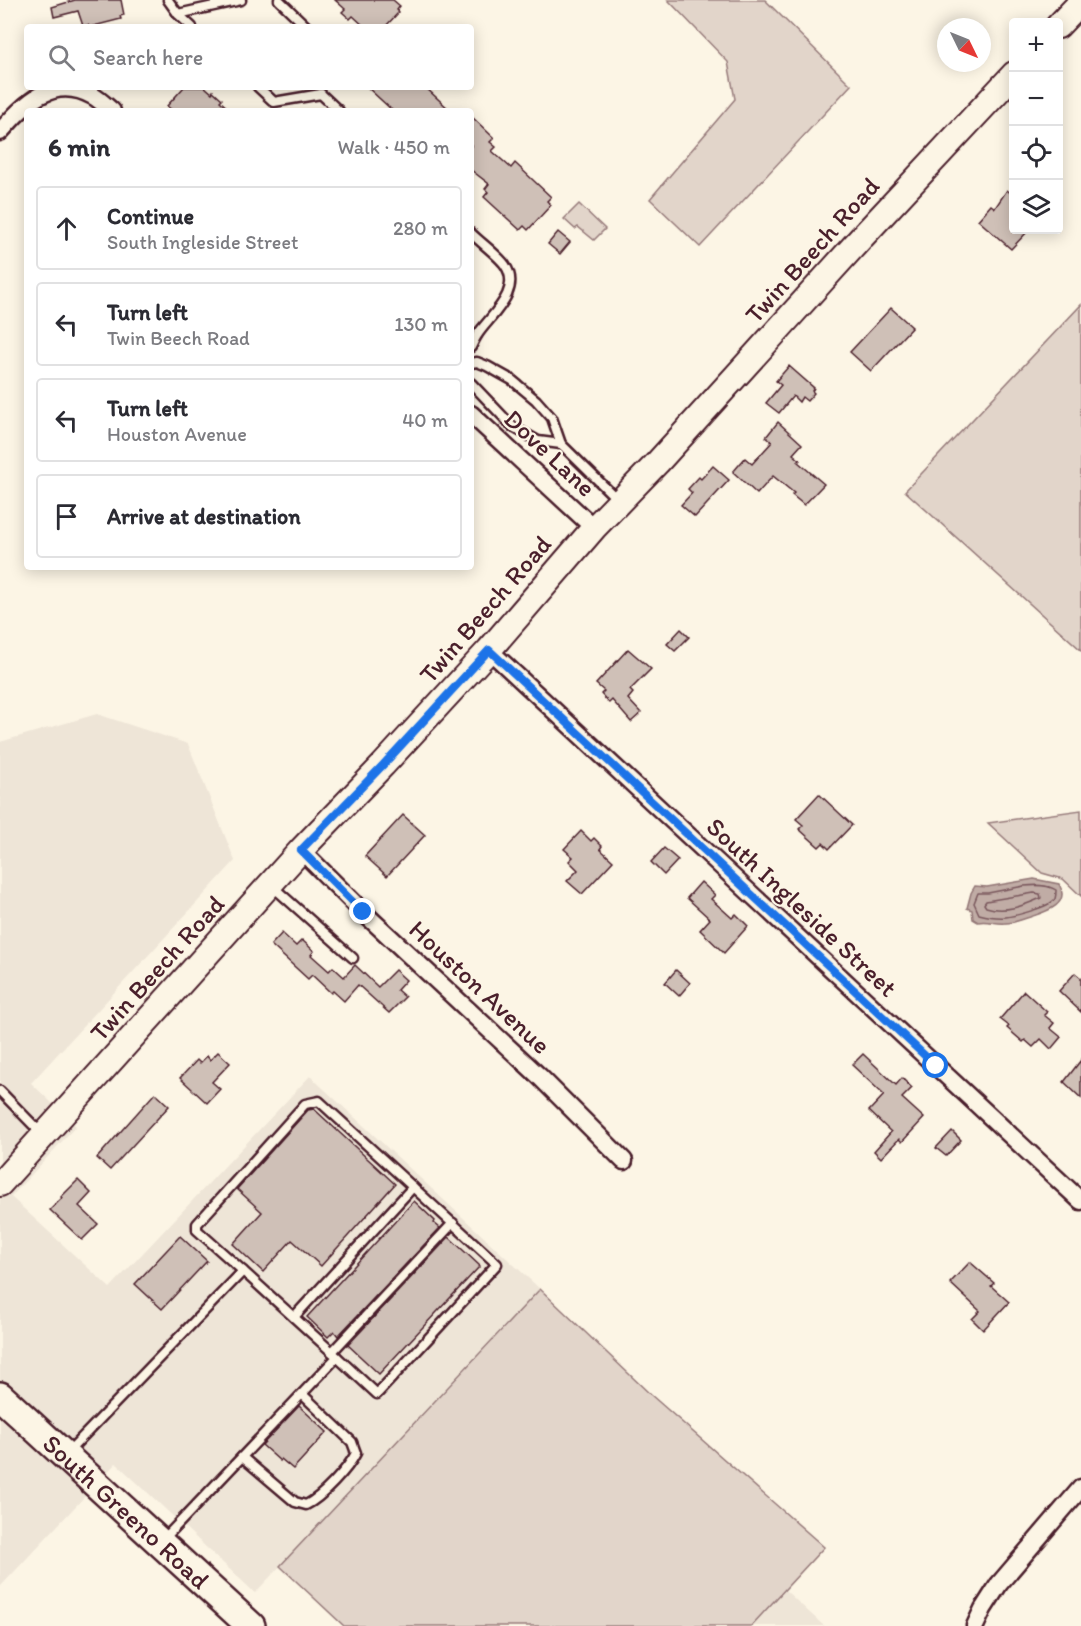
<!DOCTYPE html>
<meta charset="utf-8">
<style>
:root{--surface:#fff;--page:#f2f2f3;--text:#2b2b33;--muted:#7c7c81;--line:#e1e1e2}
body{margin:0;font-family:Itim,sans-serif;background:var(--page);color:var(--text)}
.controls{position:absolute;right:18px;top:18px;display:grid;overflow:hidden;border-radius:6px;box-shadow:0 3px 15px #0003}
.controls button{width:54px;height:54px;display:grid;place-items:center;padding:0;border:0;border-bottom:2px solid var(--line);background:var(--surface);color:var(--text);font:30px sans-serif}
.compass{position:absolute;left:937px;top:18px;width:54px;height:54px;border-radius:50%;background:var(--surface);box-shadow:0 3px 15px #0003;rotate:133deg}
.stop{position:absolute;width:18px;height:18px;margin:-14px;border:4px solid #1a73e8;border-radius:50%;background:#fff}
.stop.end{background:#1a73e8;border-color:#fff;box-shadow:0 2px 6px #0008}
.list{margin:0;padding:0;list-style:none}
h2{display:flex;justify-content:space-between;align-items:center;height:78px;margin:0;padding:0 24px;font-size:26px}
h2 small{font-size:20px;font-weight:400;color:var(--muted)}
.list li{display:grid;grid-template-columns:39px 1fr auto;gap:18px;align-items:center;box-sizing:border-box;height:84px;margin:0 12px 12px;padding:0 12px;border:2px solid var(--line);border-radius:6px}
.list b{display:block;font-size:22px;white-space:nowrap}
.list p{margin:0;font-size:20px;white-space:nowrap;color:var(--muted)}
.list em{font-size:20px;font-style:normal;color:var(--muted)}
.icon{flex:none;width:33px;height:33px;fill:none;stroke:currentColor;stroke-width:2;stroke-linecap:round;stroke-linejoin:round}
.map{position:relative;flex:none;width:1081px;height:1626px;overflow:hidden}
.search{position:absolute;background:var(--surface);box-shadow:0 3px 15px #0003;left:24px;top:24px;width:450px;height:66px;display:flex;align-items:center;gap:15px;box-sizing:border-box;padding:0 21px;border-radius:6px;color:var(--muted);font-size:22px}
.panel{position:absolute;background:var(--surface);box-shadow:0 3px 15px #0003;left:24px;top:108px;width:450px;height:462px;border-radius:6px}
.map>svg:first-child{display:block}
</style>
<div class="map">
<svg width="1081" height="1626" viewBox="0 0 1081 1626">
<rect width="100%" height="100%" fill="#fcf5e5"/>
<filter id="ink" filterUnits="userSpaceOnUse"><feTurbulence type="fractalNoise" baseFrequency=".0167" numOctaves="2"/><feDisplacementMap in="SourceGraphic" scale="12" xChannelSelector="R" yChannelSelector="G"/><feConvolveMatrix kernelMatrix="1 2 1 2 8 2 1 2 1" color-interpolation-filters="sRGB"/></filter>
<g filter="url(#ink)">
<!-- built -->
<g fill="#eee5d7">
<path d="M97 714 188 744 235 861 31 1083 76 1126 11 1197 110 1288 310 1076 540 1289 255 1593 116 1463 0 1587V742Z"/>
<path d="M785 1590 824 1626H751Z"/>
</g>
<!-- green -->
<g fill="#e2d5ca" stroke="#967a7a" stroke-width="1.5">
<path d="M668 0H765L851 85 700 247 650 199 735 99 728 62Z"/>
<path d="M579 204 605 229 594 240 578 227 575 229 564 219Z"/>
<path d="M1081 305V650L905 491Z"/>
<path d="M1081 810V896L1063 879 1042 873 988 823Z"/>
<path d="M540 1289 651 1395 824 1547 751 1626H344L280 1566Z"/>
</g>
<!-- water -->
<path fill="#c0aca5" stroke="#917474" stroke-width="1.5" d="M1034 879 1059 884C1071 905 1045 912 1030 917 1022 919 1015 923 1006 923 996 924 987 920 978 922L973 919 972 910 967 908 971 893 975 886 987 887Z"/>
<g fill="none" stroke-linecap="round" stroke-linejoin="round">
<!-- shore -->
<g stroke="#79575c" stroke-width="1.5">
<path d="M1024 886C1034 885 1047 884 1056 890 1056 893 1056 896 1055 899 1050 907 1015 916 1006 917 997 918 987 916 979 914L974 903 978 893H988Z"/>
<path d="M1034 893 1040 894 1041 898C1023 906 1005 913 986 907L984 904 986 901Z"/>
</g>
</g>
<!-- building -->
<g fill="#cfc0b7" stroke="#4a1f2b" stroke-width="1.5">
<path d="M75 0H121L124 15 120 16 121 19 90 27 88 25 83 26 78 11 54 17 52 7Z"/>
<path d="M335 0H393L400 6 397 10 399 12 385 27H365L353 16 350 19 342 12 345 9Z"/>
<path d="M184 87H205L212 93 213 91 222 99 220 101 231 111H173L167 106Z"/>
<path d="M367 87H425L451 111H393Z"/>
<path d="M471 116 494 138 490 142 496 147 492 151 511 168 515 163 551 197 547 201 551 205 528 230 524 226 520 230 484 197 488 192 485 189 489 184 471 170Z"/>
<path d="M1007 190 1014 196V230H1029L1011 249 978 220 991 205 995 208Z"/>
<path d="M558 232 570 242 560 254 548 244Z"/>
<path d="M891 308 912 327 871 371 850 352Z"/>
<path d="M789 366 814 388 812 391 814 393 807 401 802 397 799 402 793 396 779 413 766 403 781 385 776 381Z"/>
<path d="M778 422 802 444 793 454 800 460 798 462 824 484 804 505 792 495 794 493 773 476 757 494 733 472 745 458 752 464 772 442 766 437Z"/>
<path d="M713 466 729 480 695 517 681 505 692 493 688 489 699 477 701 479Z"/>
<path d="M681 629 689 637 675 651 667 644Z"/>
<path d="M628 649 651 669 630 690 633 693 628 699 641 713 631 722 612 700 609 703 601 694 604 691 596 684Z"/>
<path d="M819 794 852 825 829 849 823 843 819 847 799 829 803 825 796 819Z"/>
<path d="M403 815 425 835 387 876 365 856Z"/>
<path d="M581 831 591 841 594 838 602 846 600 849 613 861 582 894 567 881 578 870 569 861 573 857 564 849Z"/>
<path d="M664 848 678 860 664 875 651 862Z"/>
<path d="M701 882 715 895 711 899 732 918 736 914 748 926 724 953 700 930 710 919 687 898Z"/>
<path d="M282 933 296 946 302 940 314 951 311 955 329 971 333 967 344 977 355 965 378 987 395 970 406 980 397 990 405 997 389 1013 358 985 344 1001 333 991 331 993 312 975 308 979 271 945Z"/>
<path d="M676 970 690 983 679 996 665 983Z"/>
<path d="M1075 973 1081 978V1012L1059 991Z"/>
<path d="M1024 991 1047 1012 1044 1015 1054 1023 1050 1028 1061 1037 1051 1049 1041 1039 1033 1047 1025 1040 1023 1042 1007 1028 1009 1026 1000 1019Z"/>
<path d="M218 1052 230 1063 212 1082 220 1089 207 1103 180 1078 197 1060 200 1063 207 1056 210 1060Z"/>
<path d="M863 1054 896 1085 902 1078 912 1088 902 1098 924 1118 902 1142 899 1139 881 1158 874 1151 891 1132 869 1111 884 1095 852 1065Z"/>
<path d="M1081 1060V1098L1064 1082Z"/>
<path d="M155 1093 169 1106 110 1170 97 1158Z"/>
<path d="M314 1109 395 1184 321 1266 292 1240 263 1272 233 1244 262 1212 237 1189 308 1110Z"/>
<path d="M952 1131 961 1140 946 1156 936 1148Z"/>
<path d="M78 1180 91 1193 79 1206 98 1224 82 1240 50 1210 62 1198 61 1197Z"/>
<path d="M414 1201 435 1221 434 1223 440 1228 338 1336 334 1331 328 1337 307 1317Z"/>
<path d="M180 1236 207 1261 162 1309 135 1284Z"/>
<path d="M449 1237 480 1266 379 1374 348 1345Z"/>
<path d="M970 1262 994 1283 991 1286 1009 1302 983 1330 972 1319 980 1311 950 1283Z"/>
<path d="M299 1406 327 1432 293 1469 281 1459 280 1461 262 1445Z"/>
</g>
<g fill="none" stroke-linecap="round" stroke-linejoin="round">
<!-- lane casing -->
<g stroke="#4a1f2b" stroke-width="13">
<g id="lane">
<path d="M168 0 178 14"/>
<path d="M279 0 307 27"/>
<path d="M192 27 178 14 241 0"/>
<path d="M258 87 274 102 321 94"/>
<path d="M321 94 339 111"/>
<path d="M471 233C480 242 499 256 505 265 523 291 490 316 478 334 475 338 473 343 471 347"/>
<path d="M471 363 477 362 487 366 512 380 536 400 552 418 561 444 619 501"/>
<path d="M471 383 513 427 538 441 561 444"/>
<path d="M271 885 353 958"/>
<path d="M0 1091 41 1133"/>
<path d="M243 1271 197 1230V1224L305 1104 319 1101 497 1264 377 1394 337 1357"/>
<path d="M294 1317 413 1187"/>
<path d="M332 1352 453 1223"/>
<path d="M67 1453 243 1271 332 1352 337 1357 162 1541"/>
<path d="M242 1457 295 1502 306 1505C322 1497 348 1469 356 1453L352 1442 302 1394"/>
</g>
</g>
<!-- street casing -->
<g stroke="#4a1f2b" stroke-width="21">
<g id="street">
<path d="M0 132C25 104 53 73 93 96 100 100 106 106 112 111"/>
<path d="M471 414 594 528"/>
<path d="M489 650 1081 1201"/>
<path d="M301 850 363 912 539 1076 624 1161"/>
<path d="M975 1626 983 1609 999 1584 1081 1488"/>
</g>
</g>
<!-- secondary casing -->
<g stroke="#4a1f2b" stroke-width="28">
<g id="secondary">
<path d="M1058 26 1081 2"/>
<path d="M0 1184 301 850 383 765 489 650 594 528 658 462 862 237 1014 74"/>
</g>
</g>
<!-- primary casing -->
<g stroke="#4a1f2b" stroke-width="32">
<g id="primary">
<path id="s1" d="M0 1396 251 1626"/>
</g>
</g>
<!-- lane -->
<use href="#lane" stroke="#fcf5e5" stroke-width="8"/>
<!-- street -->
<use href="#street" stroke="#fcf5e5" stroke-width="16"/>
<!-- secondary -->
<use href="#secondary" stroke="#fcf5e5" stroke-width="24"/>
<!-- primary -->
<use href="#primary" stroke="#fcf5e5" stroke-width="27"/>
</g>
</g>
<g fill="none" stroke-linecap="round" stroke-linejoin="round" filter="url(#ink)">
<!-- route -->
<path stroke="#1a73e8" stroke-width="8" d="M363 912 301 850 383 765 489 650 936 1066"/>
</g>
<g text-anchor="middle" stroke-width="4.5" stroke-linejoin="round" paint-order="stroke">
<!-- street labels -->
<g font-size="26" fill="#4a1f2b" stroke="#fcf5e5">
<text transform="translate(812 250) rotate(-48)" y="9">Twin Beech Road</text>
<text transform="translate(550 453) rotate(43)" y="9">Dove Lane</text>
<text transform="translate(485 609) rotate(-49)" y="9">Twin Beech Road</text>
<text transform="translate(802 907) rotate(43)" y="9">South Ingleside Street</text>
<text transform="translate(157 968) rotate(-48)" y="9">Twin Beech Road</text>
<text transform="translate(480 987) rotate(43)" y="9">Houston Avenue</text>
<text dy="9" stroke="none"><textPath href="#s1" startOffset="171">South Greeno Road</textPath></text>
</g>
</g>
</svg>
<div class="controls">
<button>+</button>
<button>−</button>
<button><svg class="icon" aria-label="locate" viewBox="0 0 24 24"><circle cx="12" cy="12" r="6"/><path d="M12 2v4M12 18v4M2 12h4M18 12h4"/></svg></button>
<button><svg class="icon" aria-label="layers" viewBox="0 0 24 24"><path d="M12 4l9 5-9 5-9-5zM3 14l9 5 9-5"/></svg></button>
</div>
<svg class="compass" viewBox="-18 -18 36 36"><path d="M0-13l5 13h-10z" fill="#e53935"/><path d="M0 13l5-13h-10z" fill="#7c7c81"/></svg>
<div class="stop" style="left:936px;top:1066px"></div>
<div class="stop end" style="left:363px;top:912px"></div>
<div class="search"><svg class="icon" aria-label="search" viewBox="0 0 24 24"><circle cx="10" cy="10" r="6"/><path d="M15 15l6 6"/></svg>Search here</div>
<section class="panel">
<h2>6 min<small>Walk · 450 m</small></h2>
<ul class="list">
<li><svg class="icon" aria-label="ahead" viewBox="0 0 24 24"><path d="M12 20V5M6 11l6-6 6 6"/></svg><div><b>Continue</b><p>South Ingleside Street</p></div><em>280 m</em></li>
<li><svg class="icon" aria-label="left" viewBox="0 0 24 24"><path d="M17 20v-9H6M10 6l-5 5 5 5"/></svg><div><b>Turn left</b><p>Twin Beech Road</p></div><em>130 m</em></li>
<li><svg class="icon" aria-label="left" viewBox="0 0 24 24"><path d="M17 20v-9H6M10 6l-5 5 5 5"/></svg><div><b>Turn left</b><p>Houston Avenue</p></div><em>40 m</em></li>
<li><svg class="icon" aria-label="arrive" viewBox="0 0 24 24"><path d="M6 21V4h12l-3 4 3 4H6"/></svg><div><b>Arrive at destination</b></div></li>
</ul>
</section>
</div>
